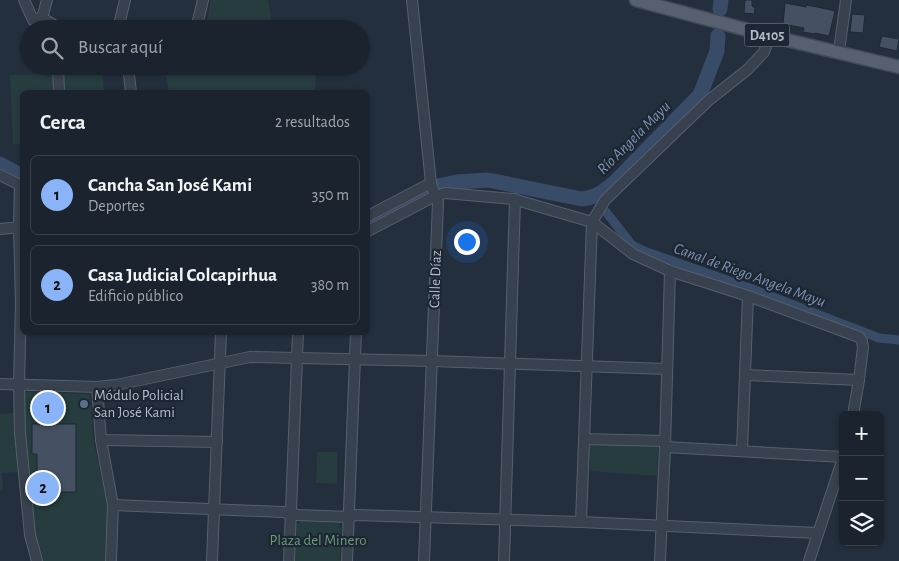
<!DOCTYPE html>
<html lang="es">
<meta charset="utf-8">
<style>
:root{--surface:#1b232e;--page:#282f3a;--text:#f1f3f6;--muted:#a0a4aa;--line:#39404a;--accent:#8ab4f8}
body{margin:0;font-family:"Alegreya Sans",sans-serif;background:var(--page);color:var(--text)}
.controls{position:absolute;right:15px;bottom:15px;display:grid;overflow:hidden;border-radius:8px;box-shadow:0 1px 4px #0004}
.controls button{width:45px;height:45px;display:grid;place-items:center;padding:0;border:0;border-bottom:1px solid var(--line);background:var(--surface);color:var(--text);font:25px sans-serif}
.you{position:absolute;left:466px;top:241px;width:18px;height:18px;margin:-12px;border:4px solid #fff;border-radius:50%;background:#1a73e8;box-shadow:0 0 0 8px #1a73e833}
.badge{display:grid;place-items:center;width:32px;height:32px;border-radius:50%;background:var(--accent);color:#111;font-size:16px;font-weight:700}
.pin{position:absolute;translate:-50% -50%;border:2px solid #fff;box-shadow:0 1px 5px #0006}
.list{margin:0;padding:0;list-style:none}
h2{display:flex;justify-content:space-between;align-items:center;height:65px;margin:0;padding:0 20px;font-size:21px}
h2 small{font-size:16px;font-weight:400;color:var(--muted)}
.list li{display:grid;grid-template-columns:32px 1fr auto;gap:15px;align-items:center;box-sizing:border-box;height:80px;margin:0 10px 10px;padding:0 10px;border:1px solid var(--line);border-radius:8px}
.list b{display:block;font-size:19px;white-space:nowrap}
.list p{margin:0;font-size:16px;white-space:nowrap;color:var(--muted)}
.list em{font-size:16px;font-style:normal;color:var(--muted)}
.icon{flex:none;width:28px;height:28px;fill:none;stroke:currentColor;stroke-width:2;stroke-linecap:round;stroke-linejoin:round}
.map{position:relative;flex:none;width:899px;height:561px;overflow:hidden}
.search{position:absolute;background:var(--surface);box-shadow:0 1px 4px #0004;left:20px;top:20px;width:350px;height:55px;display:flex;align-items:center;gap:12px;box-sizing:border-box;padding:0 18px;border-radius:28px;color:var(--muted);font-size:19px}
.panel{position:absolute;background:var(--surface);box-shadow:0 1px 4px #0004;left:20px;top:90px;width:350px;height:245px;border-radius:8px}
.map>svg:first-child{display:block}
</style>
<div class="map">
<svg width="899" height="561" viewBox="0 0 899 561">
<rect width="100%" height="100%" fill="#242f3e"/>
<!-- green -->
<g fill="#263c3f">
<path d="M211 0H268L273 29H244L207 21Z"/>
<path d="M224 66H288L291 72 316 73 315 92H169L167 80 163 68Z"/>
<path d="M55 74V92H22V144H13L10 75Z"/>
<path d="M63 75H102L104 92H64Z"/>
<path d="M25 392 90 394 93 438 108 506 106 561H42L34 532 24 432Z"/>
<path d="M14 413 18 472 2 473 3 490 0 491V414Z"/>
<path d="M589 442 658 445 657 476 590 471Z"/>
<path d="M317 452H337V484L316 483Z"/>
<path d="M303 519 338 521 341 528 340 561H295L297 524Z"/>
</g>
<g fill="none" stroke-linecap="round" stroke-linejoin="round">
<!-- canal -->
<path stroke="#394c67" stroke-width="9" d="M606 212 632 245 644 251 755 290 879 338 899 340"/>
<!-- river -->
<g stroke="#394c67" stroke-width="15">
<path d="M720 9 721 0"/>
<path d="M0 164 22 176"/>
<path d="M438 186 457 182 488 180 582 199C597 197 603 192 615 182L700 95 717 51 718 36"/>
<path d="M368 223 425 193"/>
</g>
</g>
<!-- building -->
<g fill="#455162" stroke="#1f2835">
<path d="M745 0H752V6L755 8 754 14 744 13Z"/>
<path d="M785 3 806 7V5L817 7 835 11 829 36 815 33 814 34 803 32 804 28 783 24Z"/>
<path d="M852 14 865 15 863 33 850 32Z"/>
<path d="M882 36 899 39 897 51 879 47Z"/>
<path d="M32 424H76V492H54V504H34L32 482H37V454H32Z"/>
</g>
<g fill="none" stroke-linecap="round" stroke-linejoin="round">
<!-- minor casing -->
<g stroke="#565f6c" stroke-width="12">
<g id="minor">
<path d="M24 0 33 20 42 18"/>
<path d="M47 0 42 18 54 25 56 29"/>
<path d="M412 0 431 183 435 196 438 202 424 561"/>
<path d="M118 29 125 0"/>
<path d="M196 29 203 0"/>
<path d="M839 51 846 0"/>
<path d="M58 66 59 92"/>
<path d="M128 66 131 92"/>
<path d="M0 175 20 185 19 227 21 303 19 384 20 433 30 535 37 561"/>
<path d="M368 216 431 183"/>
<path d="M0 229 22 227"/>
<path d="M368 231 435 196 445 193 513 199 592 222 633 254 670 271 748 296 859 337 862 341 863 347 859 380 853 415"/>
<path d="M745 375 859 380"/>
<path d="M0 384 97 387 116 385 250 357 432 361 667 369"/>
<path d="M97 387 101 440 113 505 111 561"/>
<path d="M584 439 665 441"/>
<path d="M101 440 217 442"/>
<path d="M665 447 843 457"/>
<path d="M742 451 748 296"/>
<path d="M113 505 283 512 298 515 349 517 355 515 581 522 818 533"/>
<path d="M581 522 592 222 605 200 709 100 747 70 764 52 770 36"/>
<path d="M212 561 221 332"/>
<path d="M289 561 298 332"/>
<path d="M347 561 356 332"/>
<path d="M504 561 515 199"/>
<path d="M660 561 665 447 670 271"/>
<path d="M809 561 843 458"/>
</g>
</g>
<!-- major casing -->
<g stroke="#414a57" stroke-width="15">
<path id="major" d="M636 0 770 36 899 67"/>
</g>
<!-- minor -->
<use href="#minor" stroke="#38414e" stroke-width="10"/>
<!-- major -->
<use href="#major" stroke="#56606e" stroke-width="12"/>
</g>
<!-- markers -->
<circle fill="#5c6f8a" stroke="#1d2633" stroke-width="2" cx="84" cy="404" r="5"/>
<g text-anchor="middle" stroke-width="4.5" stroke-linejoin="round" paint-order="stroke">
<!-- shield labels -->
<rect fill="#1d2633" stroke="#878f9c" stroke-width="1" x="744.5" y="23.5" width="45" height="23" rx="4"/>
<g font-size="14" font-weight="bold" fill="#b4bcc9">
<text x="767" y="40">D4105</text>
</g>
<!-- street labels -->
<g font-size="15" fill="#b4bcc9" stroke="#1d2633">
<text transform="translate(435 279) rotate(-88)" y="5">Calle Díaz</text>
</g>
<!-- poi labels -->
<g font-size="15" fill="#b4bcc9" stroke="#1d2633" text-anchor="start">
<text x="94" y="400">Módulo Policial<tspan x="94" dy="17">San José Kami</tspan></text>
</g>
<!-- park labels -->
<g font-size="15" fill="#6b9a76" stroke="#1d2633">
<text x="318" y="545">Plaza del Minero</text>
</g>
<!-- water labels -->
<g font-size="16" font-style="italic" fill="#7c92b1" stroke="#1d2633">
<text transform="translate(633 137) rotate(-45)" y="6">Río Angela Mayu</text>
<text transform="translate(750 274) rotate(20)" y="6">Canal de Riego Angela Mayu</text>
</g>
</g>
</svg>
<div class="controls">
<button>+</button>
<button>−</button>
<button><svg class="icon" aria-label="layers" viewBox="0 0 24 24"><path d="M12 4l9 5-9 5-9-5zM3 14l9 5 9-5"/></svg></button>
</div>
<div class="you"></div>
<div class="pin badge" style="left:48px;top:408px">1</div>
<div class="pin badge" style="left:43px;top:488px">2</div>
<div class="search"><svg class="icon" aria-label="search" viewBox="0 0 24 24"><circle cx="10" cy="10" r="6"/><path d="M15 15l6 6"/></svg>Buscar aquí</div>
<section class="panel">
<h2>Cerca<small>2 resultados</small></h2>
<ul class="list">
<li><span class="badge">1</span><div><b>Cancha San José Kami</b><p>Deportes</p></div><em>350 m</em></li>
<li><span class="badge">2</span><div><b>Casa Judicial Colcapirhua</b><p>Edificio público</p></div><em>380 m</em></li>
</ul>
</section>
</div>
